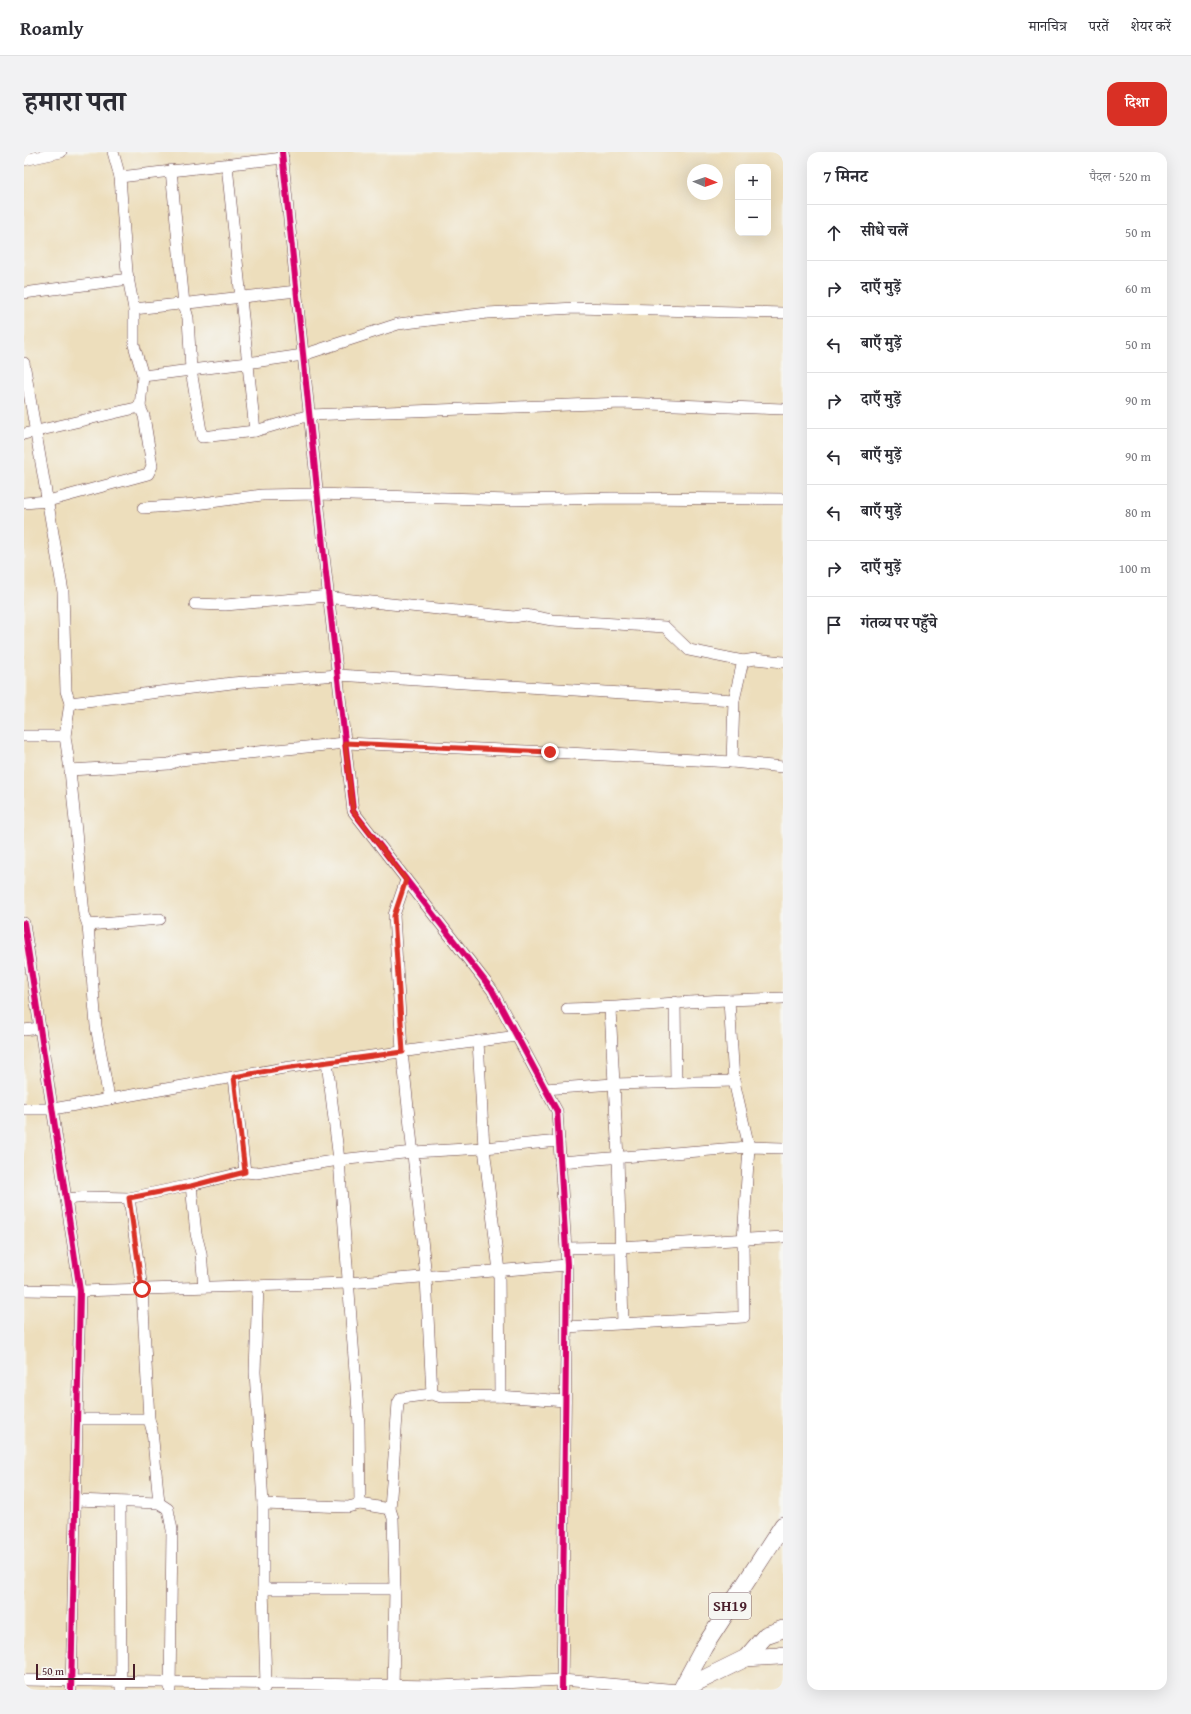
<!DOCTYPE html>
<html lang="hi">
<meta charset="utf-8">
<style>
:root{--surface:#fff;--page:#f2f2f3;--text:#2b2b33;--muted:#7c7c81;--line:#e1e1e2;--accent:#d93025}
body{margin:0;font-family:"Gentium Book Plus","Noto Serif Devanagari",serif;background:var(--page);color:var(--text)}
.controls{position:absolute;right:12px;top:12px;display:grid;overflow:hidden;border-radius:8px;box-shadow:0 4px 16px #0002}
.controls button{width:36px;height:36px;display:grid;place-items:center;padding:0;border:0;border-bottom:1px solid var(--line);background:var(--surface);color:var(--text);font:20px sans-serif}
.compass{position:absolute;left:663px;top:12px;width:36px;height:36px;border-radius:50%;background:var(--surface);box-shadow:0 4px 16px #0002;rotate:92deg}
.scale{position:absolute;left:12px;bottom:10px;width:99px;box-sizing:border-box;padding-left:4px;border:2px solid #4a1f2b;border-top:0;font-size:11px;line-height:14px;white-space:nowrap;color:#4a1f2b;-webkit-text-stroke:3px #f6f6f2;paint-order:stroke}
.stop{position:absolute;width:12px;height:12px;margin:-9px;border:3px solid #d93025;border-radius:50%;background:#fff}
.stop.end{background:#d93025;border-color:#fff;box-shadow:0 1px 4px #0008}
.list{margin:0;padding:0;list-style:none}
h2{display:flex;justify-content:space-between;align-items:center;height:52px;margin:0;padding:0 16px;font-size:17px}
h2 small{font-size:13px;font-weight:400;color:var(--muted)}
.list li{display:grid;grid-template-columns:26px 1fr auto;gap:12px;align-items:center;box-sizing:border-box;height:56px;padding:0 16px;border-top:1px solid var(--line)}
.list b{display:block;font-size:15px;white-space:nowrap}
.list em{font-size:13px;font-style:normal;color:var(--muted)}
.icon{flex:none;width:22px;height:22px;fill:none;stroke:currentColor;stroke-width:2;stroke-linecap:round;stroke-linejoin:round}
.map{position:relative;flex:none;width:759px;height:1538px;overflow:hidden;border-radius:12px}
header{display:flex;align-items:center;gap:24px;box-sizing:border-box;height:56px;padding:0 20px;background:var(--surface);border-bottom:1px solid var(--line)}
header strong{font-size:19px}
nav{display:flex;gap:22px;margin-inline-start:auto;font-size:14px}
.intro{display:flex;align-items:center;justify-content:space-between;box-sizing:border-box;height:96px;padding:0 24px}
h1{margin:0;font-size:28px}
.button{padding:10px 18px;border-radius:12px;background:var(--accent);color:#fff;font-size:14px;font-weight:700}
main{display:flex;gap:24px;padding:0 24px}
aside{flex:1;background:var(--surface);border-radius:12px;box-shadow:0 4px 16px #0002}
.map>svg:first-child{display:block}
</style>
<header>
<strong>Roamly</strong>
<nav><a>मानचित्र</a><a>परतें</a><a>शेयर करें</a></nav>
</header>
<div class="intro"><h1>हमारा पता</h1><a class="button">दिशा</a></div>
<main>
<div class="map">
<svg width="759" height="1538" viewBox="0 0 759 1538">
<rect width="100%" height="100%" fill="#f6f6f2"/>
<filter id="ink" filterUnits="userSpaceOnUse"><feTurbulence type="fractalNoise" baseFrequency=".025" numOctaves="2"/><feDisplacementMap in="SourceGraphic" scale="8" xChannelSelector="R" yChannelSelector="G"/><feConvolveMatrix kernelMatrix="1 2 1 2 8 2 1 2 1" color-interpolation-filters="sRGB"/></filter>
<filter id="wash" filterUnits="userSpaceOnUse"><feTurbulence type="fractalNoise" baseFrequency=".012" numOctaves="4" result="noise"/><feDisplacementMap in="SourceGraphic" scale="16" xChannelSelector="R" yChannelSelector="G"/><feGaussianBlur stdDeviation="0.9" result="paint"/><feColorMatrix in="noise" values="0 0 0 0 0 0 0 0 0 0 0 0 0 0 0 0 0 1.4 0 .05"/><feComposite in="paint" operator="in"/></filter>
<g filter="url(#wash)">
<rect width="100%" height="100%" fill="#eddebc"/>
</g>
<g filter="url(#ink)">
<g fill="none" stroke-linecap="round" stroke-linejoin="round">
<!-- minor casing -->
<g stroke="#623c41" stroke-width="12">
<g id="minor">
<path d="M258 0 300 404 329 659 468 838 533 959 543 1113 538 1538"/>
<path d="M0 8 37 0"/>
<path d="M203 14 231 279"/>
<path d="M147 18 160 152 164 166 167 218 178 285 231 279 286 263 598 251 759 257"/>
<path d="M96 25 259 6"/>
<path d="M0 141 105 127"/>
<path d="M110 157 273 139"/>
<path d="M0 211 39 440 42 539 46 551 41 584 46 618 60 762 64 773 72 874 85 947"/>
<path d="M119 224 223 211 279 203 374 172 463 161 551 156 759 161"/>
<path d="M0 282 116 255"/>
<path d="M0 351 24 349 124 322 128 314 120 264 116 255 119 224 110 193V157L103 120 96 25 89 0"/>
<path d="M119 356 172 352 238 343 294 342 486 348 588 346 759 347"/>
<path d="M171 452 201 453 305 444 310 446 490 465 501 463 528 468 641 475 665 498 719 509 731 507 759 510"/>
<path d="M46 551 208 531 314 523 710 548"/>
<path d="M0 584H41"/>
<path d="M708 610 710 548 719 509"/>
<path d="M46 618 145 612 156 608 321 591 526 600 708 610 759 615"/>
<path d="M382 728 370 763 378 899 402 1125 408 1242"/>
<path d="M0 771 56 1139 47 1538"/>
<path d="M64 773 136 767"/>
<path d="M705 848 759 846"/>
<path d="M651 850 652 930"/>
<path d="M586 857 594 1006 599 1171"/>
<path d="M0 878 16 876"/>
<path d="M454 889 460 996 475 1119 476 1244"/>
<path d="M303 910 315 1008 335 1272 336 1352"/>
<path d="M210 925 221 1020"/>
<path d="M521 937 589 932 710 929"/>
<path d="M0 957H29L260 916 493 884"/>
<path d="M536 1010 725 995 759 996"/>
<path d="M167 1033 172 1082 177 1101 180 1135"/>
<path d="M105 1046 118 1137 125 1267 128 1278 135 1351"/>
<path d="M42 1047 64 1045 105 1046 167 1033 221 1020 232 1021 315 1008 389 1000 460 996 535 989"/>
<path d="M542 1096 596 1095 759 1085"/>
<path d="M234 1134 231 1220 239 1352V1437L242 1532 240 1537"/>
<path d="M0 1138 56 1139 324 1131 543 1113"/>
<path d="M542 1175 720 1165 719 1088 725 995 710 929 705 848C651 850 597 856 543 857"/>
<path d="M54 1267H125"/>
<path d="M51 1348 135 1351 144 1357 148 1378 146 1538"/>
<path d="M96 1351 97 1538"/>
<path d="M239 1352 324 1355 336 1352 366 1357"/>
<path d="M239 1437H371"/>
<path d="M0 1528 415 1534 538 1528 655 1538"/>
<path d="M369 1538 371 1437 369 1366 366 1357 374 1251 377 1246 408 1242 417 1245 476 1244 541 1249"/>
</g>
</g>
<!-- primary casing -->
<g stroke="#623c41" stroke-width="18">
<g id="primary">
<path d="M722 1506 755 1504 759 1503"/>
<path d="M657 1538 680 1495 759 1373"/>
<path d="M657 1538 722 1506 742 1483 759 1477"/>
</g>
</g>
<!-- minor -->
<use href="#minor" stroke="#fff" stroke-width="11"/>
<!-- primary -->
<use href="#primary" stroke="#fff" stroke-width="17"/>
<!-- cycleway casing -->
<g stroke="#f6f6f2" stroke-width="8">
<g id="cycleway">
<path d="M258 0 300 404 329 659 468 838 533 959 543 1113 538 1538"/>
<path d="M0 771 56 1139 47 1538"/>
</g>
</g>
<!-- cycleway -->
<use href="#cycleway" stroke="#d6006c" stroke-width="6"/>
</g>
</g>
<g fill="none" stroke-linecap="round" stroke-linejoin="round" filter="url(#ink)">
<!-- route -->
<path stroke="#d93025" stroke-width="5" d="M118 1137 105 1046 167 1034 221 1020 210 925 260 916 379 900 370 764 382 728 329 659 321 591 526 600"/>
</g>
<g text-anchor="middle" stroke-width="3.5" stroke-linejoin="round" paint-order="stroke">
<!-- shield labels -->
<rect fill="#f6f6f2" stroke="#7e6067" stroke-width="1" x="685" y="1441" width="42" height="26" rx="3"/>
<g font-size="15" font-weight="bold" fill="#4a1f2b">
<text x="706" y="1459">SH19</text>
</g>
</g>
</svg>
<div class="controls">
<button>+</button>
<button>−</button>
</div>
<svg class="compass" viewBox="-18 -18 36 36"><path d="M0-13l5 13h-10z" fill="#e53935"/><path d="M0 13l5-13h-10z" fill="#7c7c81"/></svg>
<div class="scale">50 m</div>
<div class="stop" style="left:118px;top:1137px"></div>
<div class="stop end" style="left:526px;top:600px"></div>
</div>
<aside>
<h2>7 मिनट<small>पैदल · 520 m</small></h2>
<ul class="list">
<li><svg class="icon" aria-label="ahead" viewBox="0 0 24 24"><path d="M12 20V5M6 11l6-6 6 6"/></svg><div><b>सीधे चलें</b></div><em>50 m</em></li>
<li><svg class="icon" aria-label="right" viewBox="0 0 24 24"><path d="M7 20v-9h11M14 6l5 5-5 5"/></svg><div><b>दाएँ मुड़ें</b></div><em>60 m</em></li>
<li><svg class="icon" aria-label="left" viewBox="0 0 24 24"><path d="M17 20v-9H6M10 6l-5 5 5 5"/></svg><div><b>बाएँ मुड़ें</b></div><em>50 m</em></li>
<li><svg class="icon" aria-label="right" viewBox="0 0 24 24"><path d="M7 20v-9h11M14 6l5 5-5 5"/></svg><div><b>दाएँ मुड़ें</b></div><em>90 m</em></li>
<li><svg class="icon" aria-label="left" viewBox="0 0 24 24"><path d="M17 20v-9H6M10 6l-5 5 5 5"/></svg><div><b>बाएँ मुड़ें</b></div><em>90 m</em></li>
<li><svg class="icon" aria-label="left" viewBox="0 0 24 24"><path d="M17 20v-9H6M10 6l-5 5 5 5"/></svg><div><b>बाएँ मुड़ें</b></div><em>80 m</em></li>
<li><svg class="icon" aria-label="right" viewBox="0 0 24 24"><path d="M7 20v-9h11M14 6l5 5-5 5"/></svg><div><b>दाएँ मुड़ें</b></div><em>100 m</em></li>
<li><svg class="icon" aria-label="arrive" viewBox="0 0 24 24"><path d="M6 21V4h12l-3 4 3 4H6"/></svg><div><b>गंतव्य पर पहुँचे</b></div></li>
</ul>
</aside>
</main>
